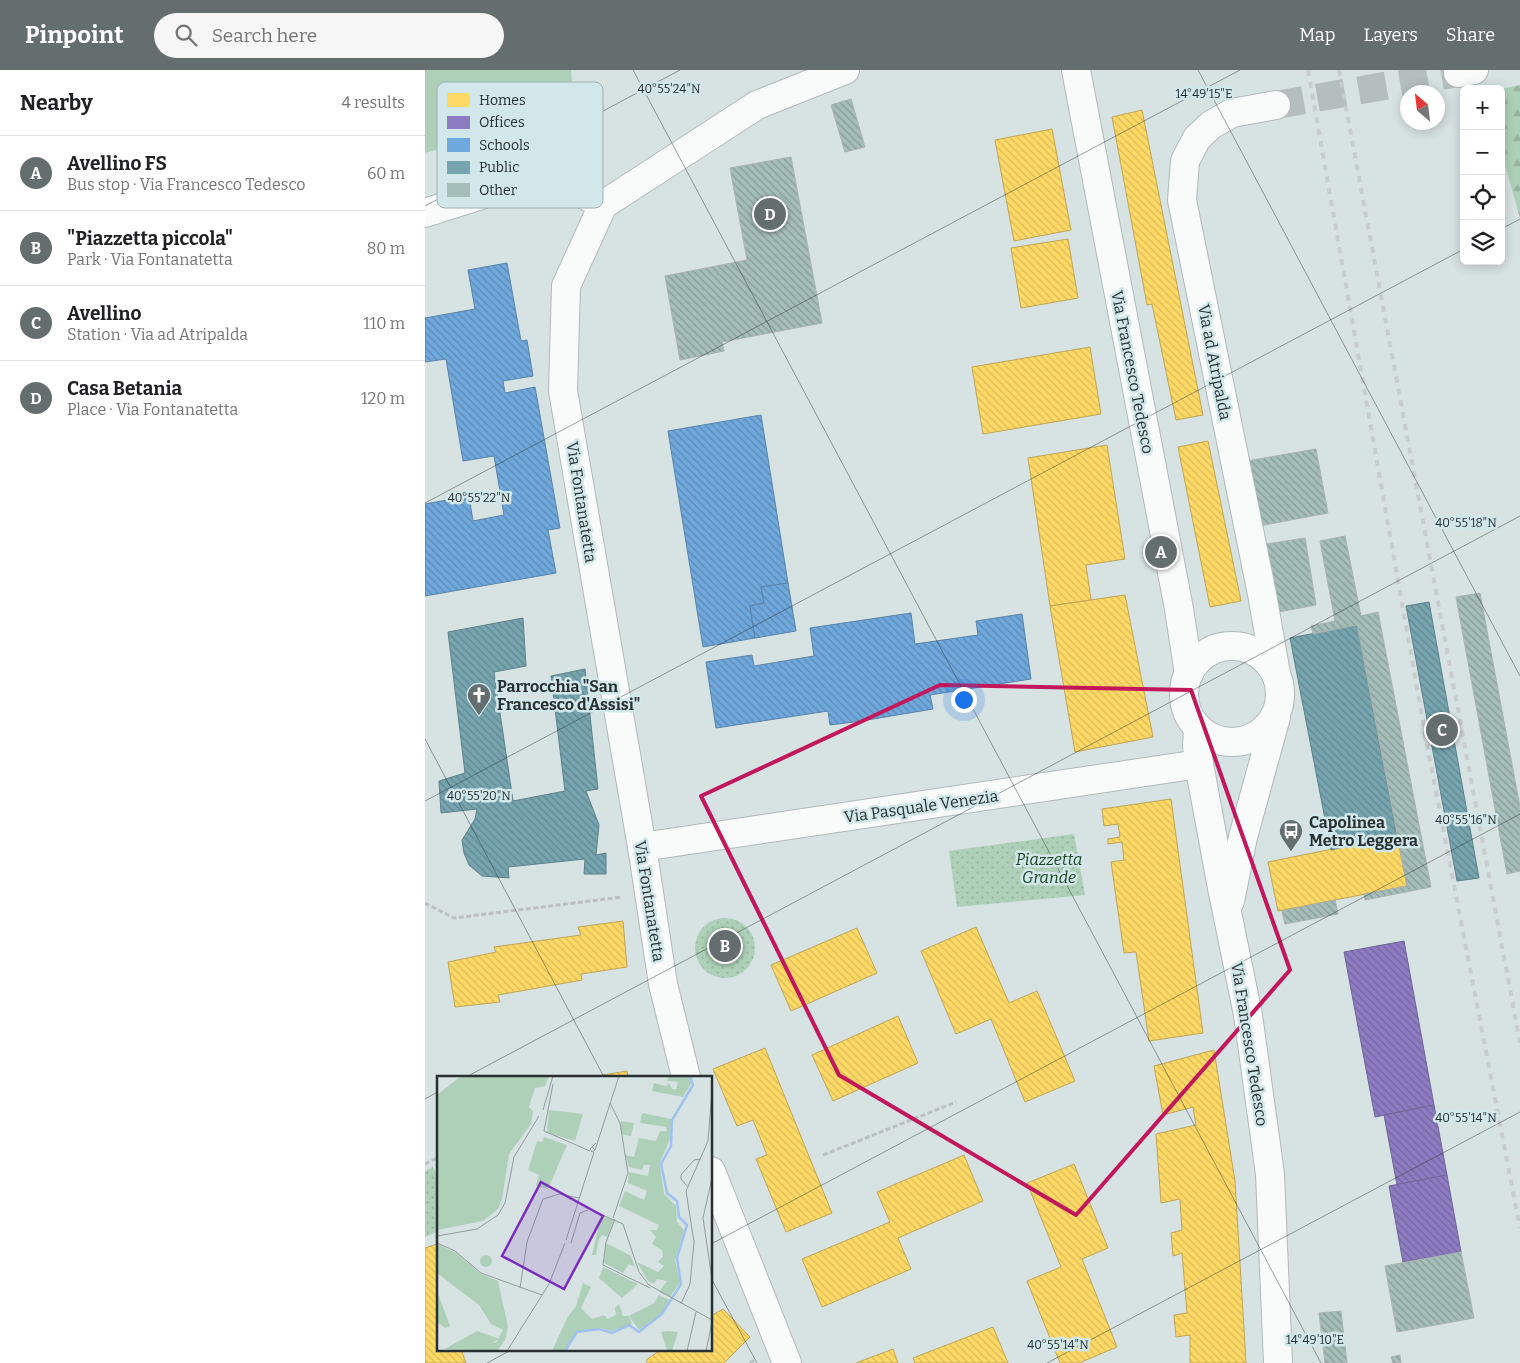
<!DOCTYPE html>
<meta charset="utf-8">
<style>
:root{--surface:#fff;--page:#f6f6f6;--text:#202124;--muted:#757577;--line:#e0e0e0;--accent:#656e6f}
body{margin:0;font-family:Bitter,serif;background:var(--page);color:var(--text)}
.controls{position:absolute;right:15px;top:15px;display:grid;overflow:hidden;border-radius:8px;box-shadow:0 2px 12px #0003}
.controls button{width:45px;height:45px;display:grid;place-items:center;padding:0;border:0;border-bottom:1px solid var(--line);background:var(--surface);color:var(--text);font:25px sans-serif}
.compass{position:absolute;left:975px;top:15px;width:45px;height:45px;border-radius:50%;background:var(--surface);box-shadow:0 2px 12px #0003;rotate:332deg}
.you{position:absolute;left:538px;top:629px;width:18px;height:18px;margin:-12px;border:4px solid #fff;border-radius:50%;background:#1a73e8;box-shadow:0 0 0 8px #1a73e833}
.badge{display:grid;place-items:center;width:32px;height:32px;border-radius:50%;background:var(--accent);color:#fff;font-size:16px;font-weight:700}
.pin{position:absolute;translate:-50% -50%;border:2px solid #fff;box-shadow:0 1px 5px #0006}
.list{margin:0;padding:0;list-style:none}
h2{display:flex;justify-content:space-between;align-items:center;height:65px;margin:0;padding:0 20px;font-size:21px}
h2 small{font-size:16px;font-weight:400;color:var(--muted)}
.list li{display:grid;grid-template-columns:32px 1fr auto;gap:15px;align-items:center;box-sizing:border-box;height:75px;padding:0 20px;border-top:1px solid var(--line)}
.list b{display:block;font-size:19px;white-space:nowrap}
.list p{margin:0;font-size:16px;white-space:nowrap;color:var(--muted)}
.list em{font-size:16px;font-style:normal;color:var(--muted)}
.icon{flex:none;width:28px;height:28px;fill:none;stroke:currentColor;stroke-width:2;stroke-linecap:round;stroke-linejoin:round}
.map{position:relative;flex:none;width:1095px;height:1293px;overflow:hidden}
header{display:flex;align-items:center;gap:30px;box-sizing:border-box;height:70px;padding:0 25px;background:var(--accent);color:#fff}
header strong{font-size:24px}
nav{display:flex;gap:28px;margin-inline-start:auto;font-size:18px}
.search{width:350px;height:45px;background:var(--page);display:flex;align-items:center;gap:12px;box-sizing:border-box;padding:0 18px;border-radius:28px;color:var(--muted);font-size:19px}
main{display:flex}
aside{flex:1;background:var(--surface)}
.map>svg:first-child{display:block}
</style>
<header>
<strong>Pinpoint</strong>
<div class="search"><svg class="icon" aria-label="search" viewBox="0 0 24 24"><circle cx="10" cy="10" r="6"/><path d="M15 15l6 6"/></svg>Search here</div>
<nav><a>Map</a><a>Layers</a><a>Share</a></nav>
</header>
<main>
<aside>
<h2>Nearby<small>4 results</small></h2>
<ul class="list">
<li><span class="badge">A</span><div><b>Avellino FS</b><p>Bus stop · Via Francesco Tedesco</p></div><em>60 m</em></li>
<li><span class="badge">B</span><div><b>&quot;Piazzetta piccola&quot;</b><p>Park · Via Fontanatetta</p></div><em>80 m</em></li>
<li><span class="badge">C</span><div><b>Avellino</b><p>Station · Via ad Atripalda</p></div><em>110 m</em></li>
<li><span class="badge">D</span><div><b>Casa Betania</b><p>Place · Via Fontanatetta</p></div><em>120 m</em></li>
</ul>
</aside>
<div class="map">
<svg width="1095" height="1293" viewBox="0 0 1095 1293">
<defs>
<pattern id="forest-firs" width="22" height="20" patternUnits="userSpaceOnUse" patternTransform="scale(1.25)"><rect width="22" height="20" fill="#aed0b8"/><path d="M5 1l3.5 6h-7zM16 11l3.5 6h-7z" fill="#96b39f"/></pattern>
<pattern id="park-dots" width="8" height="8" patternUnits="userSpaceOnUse" patternTransform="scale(1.25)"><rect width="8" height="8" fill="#aed0b8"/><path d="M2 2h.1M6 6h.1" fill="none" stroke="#96b39f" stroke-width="1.8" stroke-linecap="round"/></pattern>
<pattern id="homes-back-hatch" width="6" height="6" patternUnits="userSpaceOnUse" patternTransform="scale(1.25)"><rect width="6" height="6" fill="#ffd966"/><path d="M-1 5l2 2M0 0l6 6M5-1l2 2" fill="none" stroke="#dbbb59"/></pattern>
<pattern id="offices-back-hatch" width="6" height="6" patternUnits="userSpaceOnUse" patternTransform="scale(1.25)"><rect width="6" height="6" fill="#8e7cc3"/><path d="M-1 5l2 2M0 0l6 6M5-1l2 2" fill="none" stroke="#74669f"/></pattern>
<pattern id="schools-back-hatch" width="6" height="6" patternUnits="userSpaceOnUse" patternTransform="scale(1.25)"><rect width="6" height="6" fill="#6fa8dc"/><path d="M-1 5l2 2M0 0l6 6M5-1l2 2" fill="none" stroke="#5b89b3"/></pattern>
<pattern id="public-back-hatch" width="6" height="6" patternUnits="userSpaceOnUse" patternTransform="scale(1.25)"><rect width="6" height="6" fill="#76a5af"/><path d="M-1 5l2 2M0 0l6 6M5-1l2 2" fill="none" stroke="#61878f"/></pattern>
<pattern id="building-back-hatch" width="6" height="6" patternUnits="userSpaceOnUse" patternTransform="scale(1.25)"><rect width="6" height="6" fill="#a5beba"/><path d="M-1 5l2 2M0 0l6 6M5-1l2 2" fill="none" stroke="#869b98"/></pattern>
</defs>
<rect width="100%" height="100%" fill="#d7e2e3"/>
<!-- grass -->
<path fill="#aed0b8" d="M0 0H146L149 40 0 83Z"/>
<!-- forest -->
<path fill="url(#forest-firs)" d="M1095 15V148L1076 81V19Z"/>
<!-- park -->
<g fill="url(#park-dots)">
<path d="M649 764 660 825 532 837 524 781Z"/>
<circle cx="300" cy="878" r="30"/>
<path d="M8 1097 14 1110V1161L0 1167V1101Z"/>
</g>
<!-- homes -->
<g fill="url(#homes-back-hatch)" stroke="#bea656">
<path d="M717 40 778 345 751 350 727 234 722 235 687 47Z"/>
<path d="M627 59 646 160 589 171 570 70Z"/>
<path d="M643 169 653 228 596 238 586 178Z"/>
<path d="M665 277 676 344 558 364 547 297Z"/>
<path d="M783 371 816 531 785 537 753 377Z"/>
<path d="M682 375 700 489 661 495 666 530 625 536 603 388Z"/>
<path d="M700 525 728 667 650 682 625 536Z"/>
<path d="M746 729 778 963 724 971 711 882 699 883 686 792 699 790 697 772 683 774V769L695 767 693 754 679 756 677 739Z"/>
<path d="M972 766 982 816 853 841 843 792Z"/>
<path d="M198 851 202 897 156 904 157 910 73 925 75 932 30 937 23 892 71 882 69 877 156 865 153 857Z"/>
<path d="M551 857 584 933 612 921 650 1011 600 1032 566 949 531 964 496 881Z"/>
<path d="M432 858 452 903 366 941 346 895Z"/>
<path d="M473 946 493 993 408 1031 387 985Z"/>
<path d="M340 978 407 1143 361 1162 331 1089 342 1085 328 1050 312 1056 288 999Z"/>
<path d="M789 980 810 1111 821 1293H765V1265L751 1267 749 1245 762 1243 757 1183 748 1186 746 1163 757 1160 755 1129 736 1133 731 1064 771 1055 768 1037 738 1045 729 996Z"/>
<path d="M202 1001 203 1007H166Z"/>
<path d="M539 1085 558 1131 473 1168 486 1199 397 1237 377 1189 465 1152 452 1122Z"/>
<path d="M649 1094 683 1178 657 1189 692 1277 654 1293H635L602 1211 636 1197 602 1113Z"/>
<path d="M12 1174 14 1179V1279H36L41 1293H0V1178Z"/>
<path d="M298 1239 325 1267 299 1293H223L221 1290 237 1279H286V1246Z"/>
<path d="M568 1257 583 1293H490L488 1288Z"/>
<path d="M468 1279 473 1293H431Z"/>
</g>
<!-- offices -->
<g fill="url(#offices-back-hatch)" stroke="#6f6597">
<path d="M979 871 1009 1035 950 1047 919 882Z"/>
<path d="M1009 1035 1022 1105 972 1115 959 1045Z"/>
<path d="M1022 1105 1036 1182 978 1192 964 1116Z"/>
</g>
<!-- schools -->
<g fill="url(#schools-back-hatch)" stroke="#5a84a9">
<path d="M82 193 96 271 102 270 108 306 78 311 80 323 110 317 135 458 123 460 131 503 0 526V434L44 426 48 451 79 445 69 386 38 391 21 289 0 292V248L50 239 43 200Z"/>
<path d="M336 345 363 513 336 517 339 533 325 536 330 568 278 577 243 361Z"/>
<path d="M363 513 371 561 330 568 325 536 339 533 336 517Z"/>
<path d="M486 543 490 574 553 565 551 551 597 544 606 609 505 625 508 639 436 651 405 655 403 641 291 658 281 592 327 585 329 596 389 586 385 558Z"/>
</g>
<!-- public -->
<g fill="url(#public-back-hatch)" stroke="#5f8289">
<path d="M1004 532 1054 808 1032 811 981 536Z"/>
<path d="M98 548 101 596 69 602 88 731 140 721 126 606 160 599 173 719 161 721 174 755 171 785 181 783V804H159L160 789 83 797 84 808 57 806 44 795 39 783 37 770 50 749 52 739 16 743 14 711 40 703 23 562Z"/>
<path d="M932 555 972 766 906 780 865 568Z"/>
</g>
<!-- building -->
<g fill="url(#building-back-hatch)" stroke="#a9b2b1">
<path d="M426 29 440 77 420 82 406 35Z"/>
<path d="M366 87 397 253 297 272 299 281 255 290 240 206 322 190 305 98Z"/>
<path d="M891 379 903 443 834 456 822 391Z"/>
<path d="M920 466 936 546 953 542 1006 817 940 830 939 824 982 816 932 555 888 564 886 556 910 551 895 471Z"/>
<path d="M880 468 891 535 848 543 836 475Z"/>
<path d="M1055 523 1095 737V801L1082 804 1031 527Z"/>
<path d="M910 830 913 844 860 854 857 841Z"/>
<path d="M1036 1182 1049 1248 972 1262 960 1196Z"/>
<path d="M916 1241 922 1293H900L894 1243Z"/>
<path d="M975 1285 976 1293H968L966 1287Z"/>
</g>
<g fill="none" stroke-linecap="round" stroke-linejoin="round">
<!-- minor-tunnel -->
<path stroke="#b4bebf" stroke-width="28" stroke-dasharray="28 14" stroke-linecap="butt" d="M851 35 1033 3"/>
<!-- minor casing -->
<g stroke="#b0b9ba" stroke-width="30">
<g id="minor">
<path d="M651 0 754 539 764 604"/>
<path d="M1033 3 1049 0"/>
<path d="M851 35 807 43 786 55 772 68 760 91 757 130 837 524 851 604"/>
<path d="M0 143 122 104 178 135"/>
<circle cx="807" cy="624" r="48"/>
<path d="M773 658 772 676 774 694 797 818 823 945 845 1104 853 1293"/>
<path d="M217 777 774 694"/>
<path d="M805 831 818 767 851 647"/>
<path d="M261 1007 238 914 217 777 138 321 141 216 178 135 332 35 420 0"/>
<path d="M286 1101 362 1293"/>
</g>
</g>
<!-- path -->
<g stroke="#bbc0c0" stroke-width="3" stroke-dasharray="5 2.5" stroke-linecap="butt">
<path d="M0 833 29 848 197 827"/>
<path d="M398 1085 531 1032"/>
<path d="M0 1094 14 1087"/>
<path d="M325 1293 331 1289"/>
</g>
<!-- minor -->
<use href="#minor" stroke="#f9fbfb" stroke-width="28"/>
<!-- rail -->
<g stroke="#c9cccc" stroke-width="4" stroke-dasharray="6 6" stroke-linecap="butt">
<path d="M883 0 1002 675 1095 1158"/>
<path d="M914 0 1095 973"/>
</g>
</g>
<!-- marked area -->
<path fill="none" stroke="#c2185b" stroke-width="4" stroke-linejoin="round" d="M515 615 766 620 865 900 651 1145 414 1005 276 726Z"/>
<!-- ticks -->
<path fill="none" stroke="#283031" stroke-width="1" stroke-opacity="0.45" d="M208 0 896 1293M773 0 1095 606M0 136 255 0M1076 159 1095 149M0 433 815 0M0 669 179 1007M0 731 1039 179M41 1007 1095 446M0 1029 14 1021M286 1174 1095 744M286 1208 332 1293M62 1293 88 1279M622 1293 1095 1042"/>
<!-- icons -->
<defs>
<g id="church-pin" transform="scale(1.25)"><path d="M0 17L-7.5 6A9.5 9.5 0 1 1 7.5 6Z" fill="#656e6f" stroke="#d1e7e9"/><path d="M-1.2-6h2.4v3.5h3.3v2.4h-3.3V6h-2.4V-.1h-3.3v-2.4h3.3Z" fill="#fff"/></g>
<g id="bus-pin" transform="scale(1.25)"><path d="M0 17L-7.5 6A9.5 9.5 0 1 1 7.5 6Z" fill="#656e6f" stroke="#d1e7e9"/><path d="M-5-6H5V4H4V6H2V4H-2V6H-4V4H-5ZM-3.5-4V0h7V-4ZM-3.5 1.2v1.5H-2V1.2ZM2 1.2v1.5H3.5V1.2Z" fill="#fff"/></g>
</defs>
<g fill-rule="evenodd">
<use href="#church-pin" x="54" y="625"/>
<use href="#bus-pin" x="866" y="761"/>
</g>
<g text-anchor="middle" stroke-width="5" stroke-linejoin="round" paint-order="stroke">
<!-- street labels -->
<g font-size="16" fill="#283031" stroke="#d1e7e9">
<text transform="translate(790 292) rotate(79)" y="6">Via ad Atripalda</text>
<text transform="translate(708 302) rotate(79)" y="6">Via Francesco Tedesco</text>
<text transform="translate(157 432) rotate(81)" y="6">Via Fontanatetta</text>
<text transform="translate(496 736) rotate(-8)" y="6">Via Pasquale Venezia</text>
<text transform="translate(225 831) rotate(81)" y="6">Via Fontanatetta</text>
<text transform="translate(825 974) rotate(81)" y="6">Via Francesco Tedesco</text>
</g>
<!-- poi labels -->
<g font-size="16" font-weight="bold" fill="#283031" stroke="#d1e7e9" text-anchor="start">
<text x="72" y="622">Parrocchia "San<tspan x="72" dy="18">Francesco d'Assisi"</tspan></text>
<text x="884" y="758">Capolinea<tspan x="884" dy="18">Metro Leggera</tspan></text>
</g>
<!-- park labels -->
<g font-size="16" font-style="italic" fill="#184723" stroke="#d1e7e9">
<text x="624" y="795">Piazzetta<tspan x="624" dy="18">Grande</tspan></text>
</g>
</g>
<!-- overview -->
<g transform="translate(12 1006)">
<rect width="275" height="275" fill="#d7e2e3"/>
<path d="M112 34 146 38 138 65 110 57ZM107 61 130 69 111 113 99 110 102 99 91 94 100 65 105 66ZM169 167 194 180 198 191 192 188 186 197 167 187ZM43 185a6 6 0 1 1 12 0a6 6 0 1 1-12 0ZM166 191 201 208 185 222 162 202ZM222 219 232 224 225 238 202 254 192 240 217 227ZM40 255 63 263 37 273 20 266Z" fill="#aed0b8"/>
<path d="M24 0H112L108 10 98 12 92 31 96 35 94 48 72 78 65 123 61 133 46 145 0 154V19ZM231 0H252L254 8 246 21 215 15 217 7 229 10 232 7 235 13H239L241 6 230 5ZM205 37 234 43V61L223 86 224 98 227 118 239 130 240 146 247 154 238 184 243 206 233 221 222 216 230 205 220 203 217 208 211 205 200 186 221 196 227 190 221 186 226 181 225 174 215 168 219 161 213 154H220L222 149 182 130 188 115 207 124 210 115 191 107 192 96 211 100 213 89H207L205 94 192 91 188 79 197 81 202 62 219 65 223 55H230L229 51 203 47ZM184 45 197 47 194 60 184 58ZM164 140 177 144 170 161 165 159 162 163 159 179H155ZM0 168 19 177 44 198 61 205 71 251 68 264 60 275 8 273 20 266 42 271 48 262 59 267 66 254 54 248 42 229 0 197ZM146 207 154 211 144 232 155 243 167 239 171 243 179 239 178 232 182 228 186 240H192L195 248 174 255 163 252 140 256 127 275H115L130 242 139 230ZM0 215 13 250 8 252 0 246Z" fill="#aed0b8"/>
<path d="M231 255 241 256 235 275H230L224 256Z" fill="#aed0b8"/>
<path fill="none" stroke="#a0c2ef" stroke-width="2.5" d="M128 275 140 256 162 253 175 257 192 249 202 256 225 238 244 208 240 182 250 149 242 141 240 125 230 117 224 88 234 70 235 44 256 9 253 0"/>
<path fill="none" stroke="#919b9c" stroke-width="1" d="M116 8 107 55 153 75M173 27 183 47 191 97 176 142M106 34 116 0M155 71 158 74 155 76 153 73 159 67M158 74 182 0M275 102 266 142 275 203M250 110 244 103V99L257 84 264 83M163 138 186 148 202 196 212 209 275 244M178 143 169 166 166 189 213 212M0 160 40 153 61 139 68 127 77 81 102 40M129 164 157 76M0 167 18 175 44 197 105 219M134 167 143 137 151 134M83 212 90 166 106 123 122 118 142 122M244 228 253 208 257 166 249 115 271 65 275 15M70 275 112 208 128 167M250 275 259 236M269 275 275 246"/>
<path fill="#7b2cbf" fill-opacity="0.15" stroke="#7b2cbf" stroke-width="2.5" d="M104 106 166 140 127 213 65 180Z"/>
<rect width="275" height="275" fill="none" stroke="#283031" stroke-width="2.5"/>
</g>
<!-- legend -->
<rect x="12" y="12" width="166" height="126" rx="8" fill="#d1e7e9" stroke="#9eb0b2" stroke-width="1"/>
<rect x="22" y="23" width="23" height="14" fill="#ffd966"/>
<rect x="22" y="46" width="23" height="13" fill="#8e7cc3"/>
<rect x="22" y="68" width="23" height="14" fill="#6fa8dc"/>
<rect x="22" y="91" width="23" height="13" fill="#76a5af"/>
<rect x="22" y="113" width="23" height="14" fill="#a5beba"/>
<g font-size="14" fill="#283031">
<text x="54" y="35">Homes</text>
<text x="54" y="57">Offices</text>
<text x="54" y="80">Schools</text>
<text x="54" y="102">Public</text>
<text x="54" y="125">Other</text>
</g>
<g font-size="12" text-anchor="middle" fill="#283031" stroke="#d1e7e9" stroke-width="5" stroke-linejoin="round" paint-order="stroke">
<text x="244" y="23">40°55'24"N</text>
<text x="779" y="28">14°49'15"E</text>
<text x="54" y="432">40°55'22"N</text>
<text x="1041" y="457">40°55'18"N</text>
<text x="54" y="730">40°55'20"N</text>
<text x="1041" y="754">40°55'16"N</text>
<text x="1041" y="1052">40°55'14"N</text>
<text x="890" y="1274">14°49'10"E</text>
<text x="633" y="1279">40°55'14"N</text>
</g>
</svg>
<div class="controls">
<button>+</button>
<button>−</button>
<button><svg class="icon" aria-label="locate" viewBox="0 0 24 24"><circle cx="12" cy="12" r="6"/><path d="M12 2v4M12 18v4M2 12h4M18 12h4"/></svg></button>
<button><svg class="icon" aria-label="layers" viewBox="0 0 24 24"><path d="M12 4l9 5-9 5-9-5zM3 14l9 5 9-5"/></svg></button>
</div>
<svg class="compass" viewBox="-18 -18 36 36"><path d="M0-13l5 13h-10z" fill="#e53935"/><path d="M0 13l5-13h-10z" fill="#757577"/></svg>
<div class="you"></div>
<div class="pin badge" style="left:736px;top:482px">A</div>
<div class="pin badge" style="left:300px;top:876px">B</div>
<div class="pin badge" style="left:1017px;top:660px">C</div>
<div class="pin badge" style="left:345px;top:144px">D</div>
</div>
</main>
